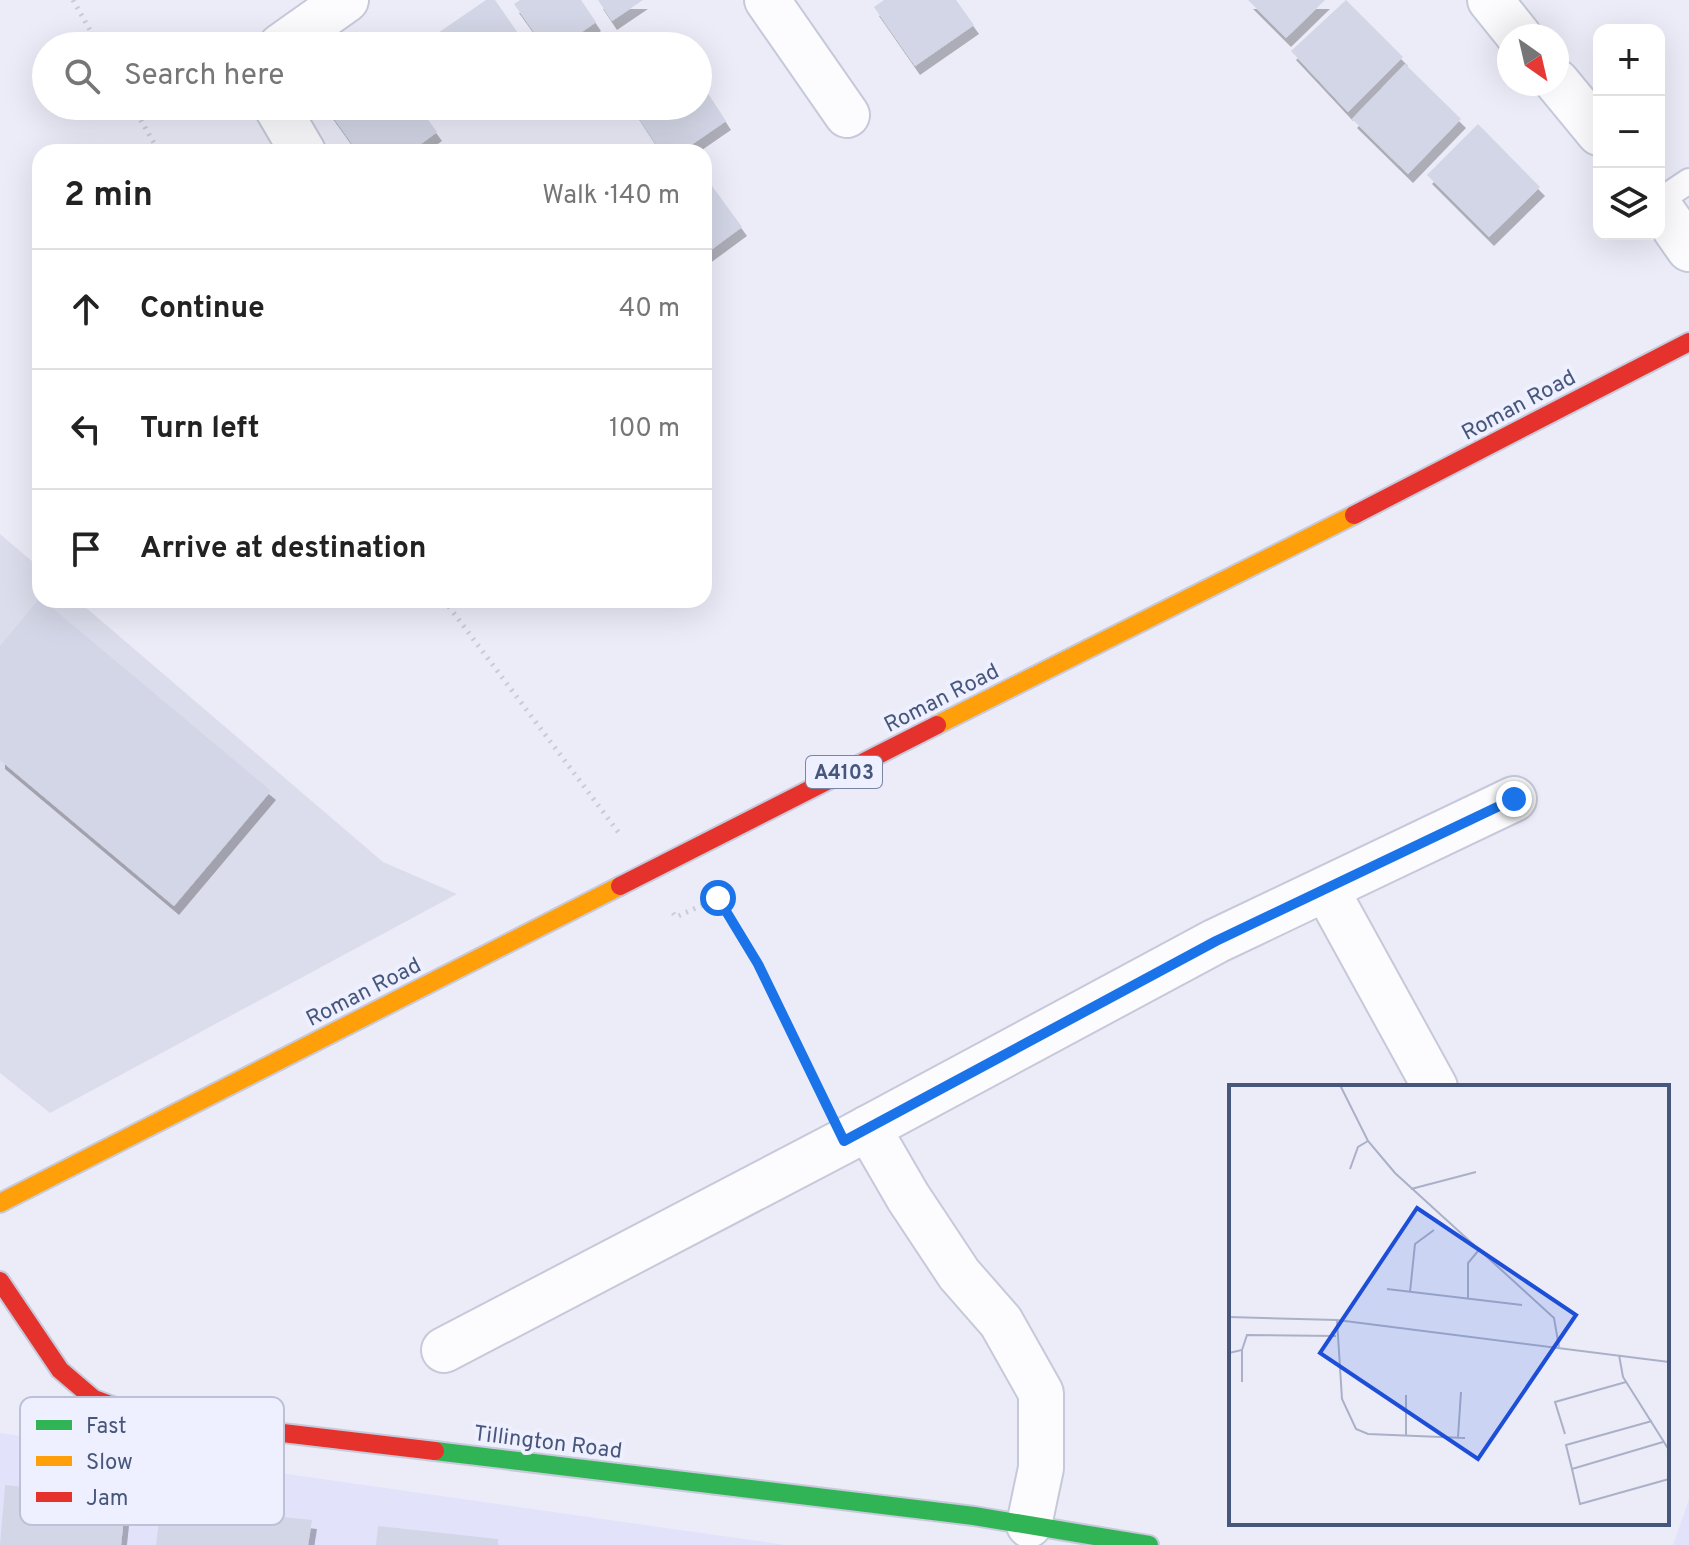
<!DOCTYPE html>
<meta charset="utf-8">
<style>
:root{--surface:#fff;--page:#f6f6f6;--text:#222;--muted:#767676;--line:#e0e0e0}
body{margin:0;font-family:Overpass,sans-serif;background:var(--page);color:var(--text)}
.controls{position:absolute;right:24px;top:24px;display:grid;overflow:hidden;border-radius:16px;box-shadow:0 8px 32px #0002}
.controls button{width:72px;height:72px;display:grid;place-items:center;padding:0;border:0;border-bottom:2px solid var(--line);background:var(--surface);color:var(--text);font:40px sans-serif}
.compass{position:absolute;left:1497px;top:24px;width:72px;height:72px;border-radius:50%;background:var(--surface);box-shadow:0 8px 32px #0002;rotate:146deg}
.stop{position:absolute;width:24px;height:24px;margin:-18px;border:6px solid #1a73e8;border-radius:50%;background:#fff}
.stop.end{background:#1a73e8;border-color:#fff;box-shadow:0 2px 8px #0008}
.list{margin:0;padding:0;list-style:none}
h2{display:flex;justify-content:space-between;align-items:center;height:104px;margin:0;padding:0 32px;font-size:34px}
h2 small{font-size:26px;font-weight:400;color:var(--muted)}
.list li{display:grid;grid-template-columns:52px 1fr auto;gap:24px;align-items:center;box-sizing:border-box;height:120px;padding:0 32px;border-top:2px solid var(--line)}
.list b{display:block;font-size:30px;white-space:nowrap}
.list em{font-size:26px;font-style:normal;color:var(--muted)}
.icon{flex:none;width:44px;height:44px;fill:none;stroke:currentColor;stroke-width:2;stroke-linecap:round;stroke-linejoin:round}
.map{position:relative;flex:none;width:1689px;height:1545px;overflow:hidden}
.search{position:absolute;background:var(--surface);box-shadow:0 8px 32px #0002;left:32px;top:32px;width:680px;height:88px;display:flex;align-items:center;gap:20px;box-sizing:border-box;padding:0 28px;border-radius:44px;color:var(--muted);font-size:30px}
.panel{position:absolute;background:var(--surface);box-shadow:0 8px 32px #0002;left:32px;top:144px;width:680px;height:464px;border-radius:24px}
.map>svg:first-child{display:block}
</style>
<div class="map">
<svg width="1689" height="1545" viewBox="0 0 1689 1545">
<defs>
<filter id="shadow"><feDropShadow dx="5" dy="9" stdDeviation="0" flood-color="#0004"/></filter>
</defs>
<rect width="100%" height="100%" fill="#ececf9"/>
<!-- residential -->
<g fill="#e2e3fb">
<path d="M0 1433 786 1545H0Z"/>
<path d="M1689 1499V1545H1673Z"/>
</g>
<!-- industrial -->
<path fill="#dcddec" d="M0 534 40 568V600H77L383 862 457 894 50 1113 0 1073Z"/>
<!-- building -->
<g fill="#d3d6e6" filter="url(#shadow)">
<path d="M486 0H495L527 46H419Z"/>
<path d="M520 0H581L596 22 562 46H544L514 4Z"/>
<path d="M598 0H643L612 21Z"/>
<path d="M884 0H956L974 25 915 66 874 7Z"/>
<path d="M1248 0H1325L1286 38Z"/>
<path d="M1346 0 1403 57 1348 112 1291 51Z"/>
<path d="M369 38 375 46H358Z"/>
<path d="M1405 64 1461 119 1408 174 1352 119Z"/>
<path d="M698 78 726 121 681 152H661L631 106H698Z"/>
<path d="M325 106H418L437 132 410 152H358Z"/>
<path d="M1478 124 1540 187 1489 237 1427 175Z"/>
<path d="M704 175 742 227 704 255Z"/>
<path d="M38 600H43L271 791 174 906 0 760V646Z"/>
<path d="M5 1485 126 1498 121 1545H0Z"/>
<path d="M161 1504 312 1520 308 1545H156Z"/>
<path d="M378 1526 498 1539V1545H376Z"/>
</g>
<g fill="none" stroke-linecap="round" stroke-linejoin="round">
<!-- lane casing -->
<g stroke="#c5c9d9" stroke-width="28">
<path id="lane" d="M1659 201 1689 181"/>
</g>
<!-- street casing -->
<g stroke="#c5c9d9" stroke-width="48">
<g id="street">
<path d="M767 0 847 115"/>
<path d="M1490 0 1519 36"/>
<path d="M281 46 346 0"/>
<path d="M1557 82 1599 133"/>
<path d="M276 106 303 152"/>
<path d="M1659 206 1689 249"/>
<path d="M1326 889 1435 1087"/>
<path d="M868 1128 908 1197 959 1274 1001 1322 1041 1393V1468L1029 1525"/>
<path d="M444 1350 844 1141 1216 941 1514 799"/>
</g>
</g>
<!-- fast casing -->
<g stroke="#c7cada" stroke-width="22">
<path id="fast" d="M435 1451 974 1516 1149 1545"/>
</g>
<!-- slow casing -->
<g stroke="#c7cada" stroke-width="22">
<g id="slow">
<path d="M937 725 1354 515"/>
<path d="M0 1203 620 886"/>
</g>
</g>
<!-- jam casing -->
<g stroke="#c7cada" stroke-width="22">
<g id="jam">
<path d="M1354 515 1689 342"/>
<path d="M620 886 937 725"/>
<path d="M0 1281 60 1370 94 1399 139 1416 435 1451"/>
</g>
</g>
<!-- path -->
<g stroke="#c7ccd8" stroke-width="5" stroke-dasharray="2 6" stroke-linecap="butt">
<path d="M73 0 99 46"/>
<path d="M133 106 159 152"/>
<path d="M444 600 619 833"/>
<path d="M673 913 676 917 718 898 758 964 823 1099"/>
</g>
<!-- lane -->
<use href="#lane" stroke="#fcfcfe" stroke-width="24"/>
<!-- street -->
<use href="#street" stroke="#fcfcfe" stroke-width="44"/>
<!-- fast -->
<use href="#fast" stroke="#30b455" stroke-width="18"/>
<!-- slow -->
<use href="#slow" stroke="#ff9f0a" stroke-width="18"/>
<!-- jam -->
<use href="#jam" stroke="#e5322d" stroke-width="18"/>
</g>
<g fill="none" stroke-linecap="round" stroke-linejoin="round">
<!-- route -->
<path stroke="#1a73e8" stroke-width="10" d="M718 898 758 964 844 1141 1216 941 1514 799"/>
</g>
<g text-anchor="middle" stroke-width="8" stroke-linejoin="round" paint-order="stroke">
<!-- shield labels -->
<rect fill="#eeefff" stroke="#7985a3" stroke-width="2" x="806" y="756" width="76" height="32" rx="6"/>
<g font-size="20" font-weight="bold" fill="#47577b">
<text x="844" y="779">A4103</text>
</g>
<!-- street labels -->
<g font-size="22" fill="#47577b" stroke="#eeefff">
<text transform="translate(1518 404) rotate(-28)" y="8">Roman Road</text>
<text transform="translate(941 697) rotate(-27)" y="8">Roman Road</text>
<text transform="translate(363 991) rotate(-27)" y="8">Roman Road</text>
<text transform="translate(548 1441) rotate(7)" y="8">Tillington Road</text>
</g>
</g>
<!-- overview -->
<g transform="translate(1229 1085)">
<rect width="440" height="440" fill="#ececf9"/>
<path fill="none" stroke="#aab0c7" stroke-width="2" d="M111 0 139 56 166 88 325 233 330 262M121 84 129 62 139 56M182 104 247 87M158 204 293 220M181 207 186 159 205 145M239 214V178L249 166M0 232 108 235 440 277M108 235 113 314 127 344 139 349 236 353M13 265V297M0 268 13 265 18 250 107 251M390 270 394 292 440 365M177 310V351M423 336 337 360 343 384 434 357M336 349 326 317 397 297M229 352 232 307M343 384 351 419 440 394"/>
<path fill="#1d4ed8" fill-opacity="0.15" stroke="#1d4ed8" stroke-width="4" d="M188 123 347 230 249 374 91 268Z"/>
<rect width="440" height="440" fill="none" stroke="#47577b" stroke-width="4"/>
</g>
<!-- legend -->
<rect x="20" y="1397" width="264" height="128" rx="12" fill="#eeefff" stroke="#bcc1d7" stroke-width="2"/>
<rect x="36" y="1420" width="36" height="10" fill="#30b455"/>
<rect x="36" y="1456" width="36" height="10" fill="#ff9f0a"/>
<rect x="36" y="1492" width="36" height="10" fill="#e5322d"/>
<g font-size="22" fill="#47577b">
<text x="86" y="1433">Fast</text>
<text x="86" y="1469">Slow</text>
<text x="86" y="1505">Jam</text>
</g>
</svg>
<div class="controls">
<button>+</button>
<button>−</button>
<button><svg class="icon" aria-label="layers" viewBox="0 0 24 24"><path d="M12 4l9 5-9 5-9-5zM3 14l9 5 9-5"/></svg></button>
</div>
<svg class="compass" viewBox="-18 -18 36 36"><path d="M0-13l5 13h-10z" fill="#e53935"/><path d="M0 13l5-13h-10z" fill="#767676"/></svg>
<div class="stop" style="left:718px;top:898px"></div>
<div class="stop end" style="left:1514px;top:799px"></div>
<div class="search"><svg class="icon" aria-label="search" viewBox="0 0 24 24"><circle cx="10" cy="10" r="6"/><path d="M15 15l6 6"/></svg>Search here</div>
<section class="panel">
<h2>2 min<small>Walk · 140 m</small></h2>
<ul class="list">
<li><svg class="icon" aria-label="ahead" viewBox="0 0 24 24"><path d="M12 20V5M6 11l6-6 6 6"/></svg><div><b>Continue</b></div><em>40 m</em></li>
<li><svg class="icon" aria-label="left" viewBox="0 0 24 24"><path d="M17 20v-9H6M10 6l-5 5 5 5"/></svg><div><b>Turn left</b></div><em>100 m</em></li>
<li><svg class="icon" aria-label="arrive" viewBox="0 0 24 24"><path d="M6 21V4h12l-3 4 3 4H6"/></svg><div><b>Arrive at destination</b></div></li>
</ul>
</section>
</div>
